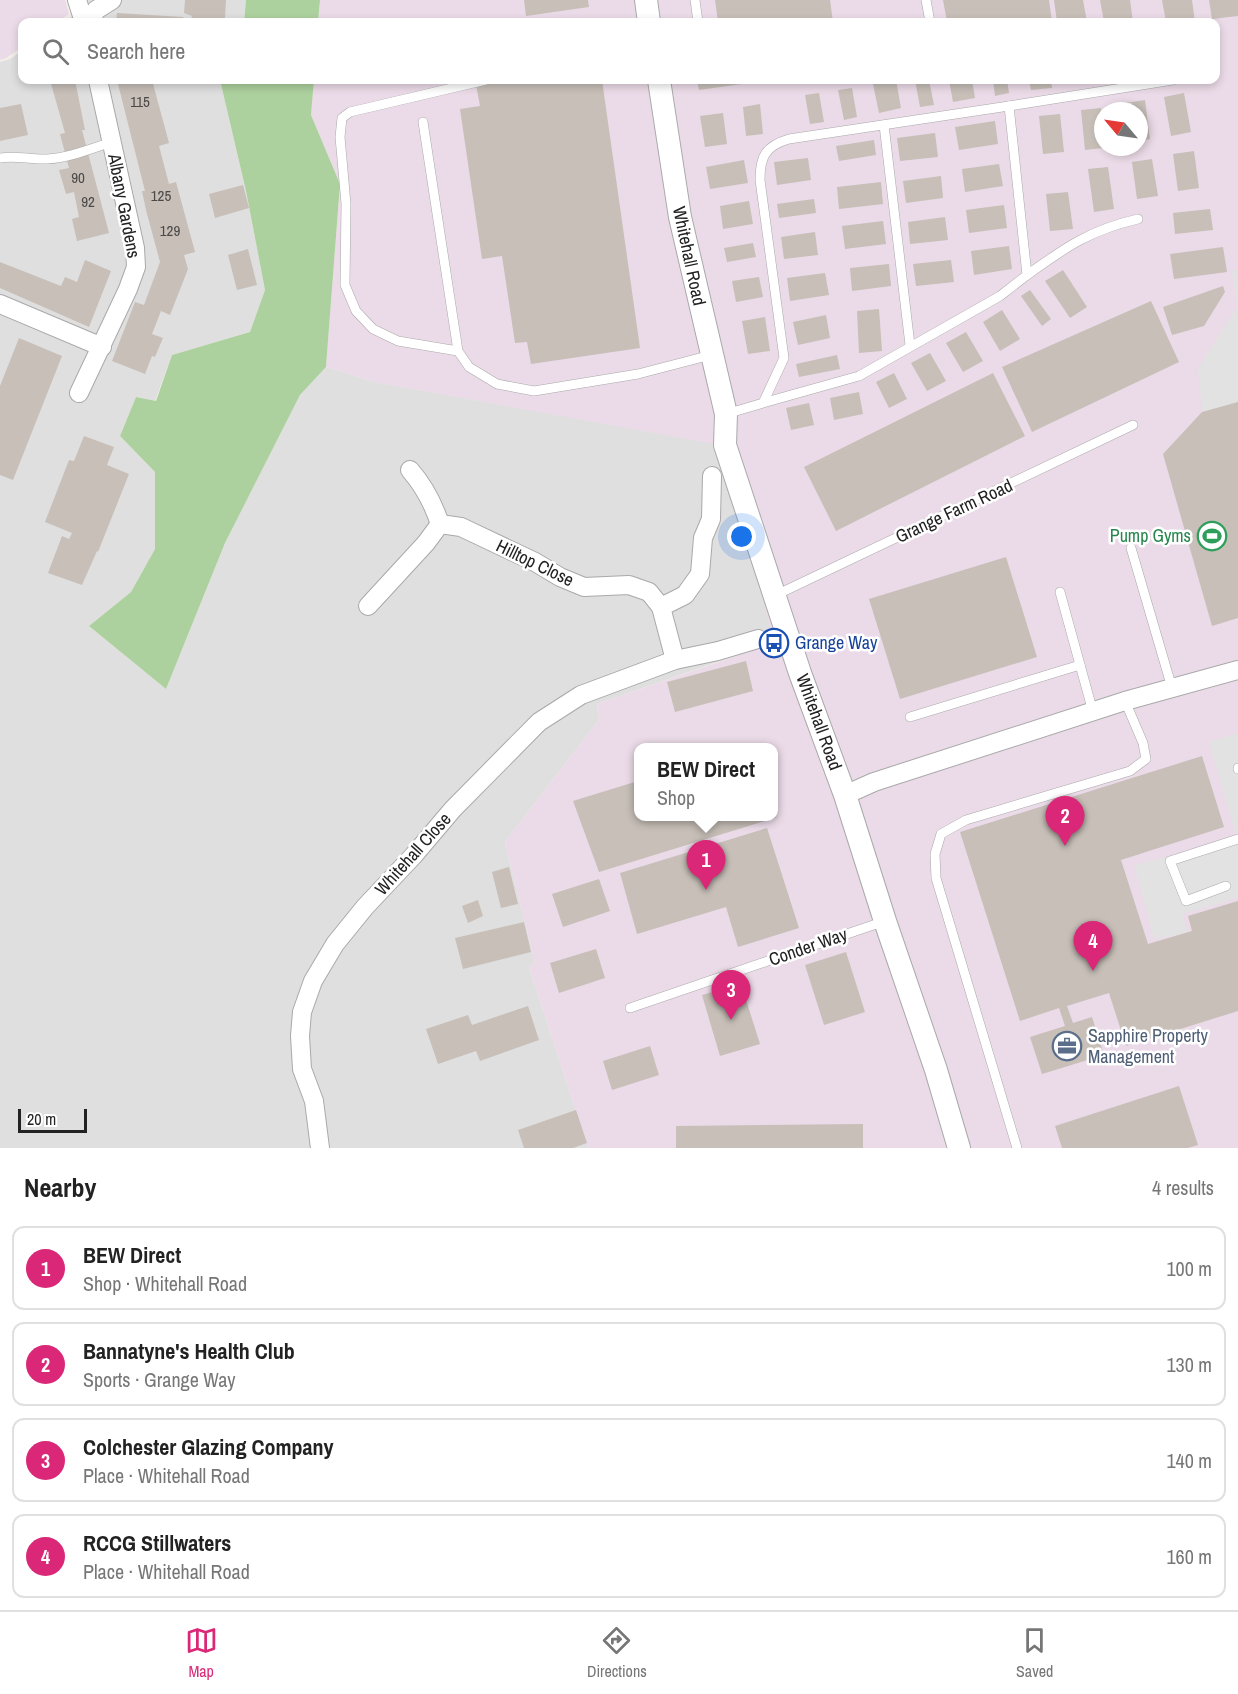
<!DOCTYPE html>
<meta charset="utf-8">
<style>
:root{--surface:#fff;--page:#f6f6f6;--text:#222;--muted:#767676;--line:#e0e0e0;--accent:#db2777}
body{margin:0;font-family:"Archivo Narrow",sans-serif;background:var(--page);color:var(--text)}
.compass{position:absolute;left:1094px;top:102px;width:54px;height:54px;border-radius:50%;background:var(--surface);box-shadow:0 3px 9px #0003;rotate:299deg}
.scale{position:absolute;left:18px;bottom:15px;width:69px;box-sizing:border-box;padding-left:6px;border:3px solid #222;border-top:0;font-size:16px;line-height:21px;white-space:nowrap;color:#222;-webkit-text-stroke:4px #fff;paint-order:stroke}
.you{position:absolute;left:742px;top:537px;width:21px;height:21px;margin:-15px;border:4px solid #fff;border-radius:50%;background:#1a73e8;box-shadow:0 0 0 9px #1a73e833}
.badge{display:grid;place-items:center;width:39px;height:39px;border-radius:50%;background:var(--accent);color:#fff;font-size:20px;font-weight:700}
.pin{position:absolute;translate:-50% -50px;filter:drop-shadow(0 2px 3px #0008)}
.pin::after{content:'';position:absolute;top:32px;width:21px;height:18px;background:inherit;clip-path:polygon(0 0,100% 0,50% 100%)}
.popup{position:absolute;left:634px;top:743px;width:144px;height:78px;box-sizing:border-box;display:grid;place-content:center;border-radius:12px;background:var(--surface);filter:drop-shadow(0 2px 4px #0005);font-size:20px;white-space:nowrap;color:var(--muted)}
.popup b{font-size:22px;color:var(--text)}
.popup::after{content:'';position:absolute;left:50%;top:100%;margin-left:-12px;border:12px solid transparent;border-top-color:var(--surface)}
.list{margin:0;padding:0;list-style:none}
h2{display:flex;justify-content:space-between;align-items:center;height:78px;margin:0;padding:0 24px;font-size:26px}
h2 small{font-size:20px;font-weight:400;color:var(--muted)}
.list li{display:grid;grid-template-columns:39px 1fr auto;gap:18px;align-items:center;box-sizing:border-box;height:84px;margin:0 12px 12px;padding:0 12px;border:2px solid var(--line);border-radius:12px}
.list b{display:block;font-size:22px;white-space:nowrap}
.list p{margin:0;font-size:20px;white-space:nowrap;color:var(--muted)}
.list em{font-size:20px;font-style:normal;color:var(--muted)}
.icon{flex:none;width:33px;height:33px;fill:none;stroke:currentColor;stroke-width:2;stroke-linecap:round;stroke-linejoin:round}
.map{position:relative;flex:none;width:1238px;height:1148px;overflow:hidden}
.search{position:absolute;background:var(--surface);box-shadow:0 3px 9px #0003;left:18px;right:18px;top:18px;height:66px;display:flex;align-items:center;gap:15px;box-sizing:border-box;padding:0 21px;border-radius:12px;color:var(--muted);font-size:22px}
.sheet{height:462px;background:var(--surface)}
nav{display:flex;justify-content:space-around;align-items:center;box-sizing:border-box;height:84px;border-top:2px solid var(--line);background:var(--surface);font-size:16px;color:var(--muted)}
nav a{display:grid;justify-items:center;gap:3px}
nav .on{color:var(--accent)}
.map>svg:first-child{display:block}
</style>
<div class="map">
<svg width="1238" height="1148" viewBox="0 0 1238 1148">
<rect width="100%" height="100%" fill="#f2efe9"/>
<!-- residential -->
<g fill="#e0dfdf">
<path d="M80 0H246L244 22H64L72 16 68 4Z"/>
<path d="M22 51V80H220L246 191 265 290 250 332 172 355 155 401 136 397 120 436 155 472V549L131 592 89 626 166 689 225 543 300 395 326 367 375 382 725 445 789 637 597 704 599 720 505 842 535 963 529 967 588 1148H0V62L10 59Z"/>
</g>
<!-- industrial -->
<g fill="#ebdbe8" fill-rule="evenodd">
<path d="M0 0H65L69 14 57 22H22V47L6 58 0 60Z"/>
<path d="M320 0H1238V1148H588L529 967 535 963 505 842 599 720 597 704 774 643 725 446 375 382 326 367 340 184 311 115 314 80H1216V22H318ZM1103 111H1139V147H1103ZM638 748H774V816H638Z"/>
</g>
<!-- forest -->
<g fill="#add19e">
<path d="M246 0H320L318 22H244Z"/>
<path d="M220 80H314L311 115 340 184 326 367 300 395 225 543 166 689 89 626 131 592 155 549V472L120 436 136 397 156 401 172 355 250 332 265 290 246 191Z"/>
</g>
<!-- parking -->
<g fill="#e2e2e2">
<path d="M1238 270V402L1202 412 1198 368 1237 307 1232 271Z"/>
<path d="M1238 733V898L1182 914 1188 933 1154 939 1134 865 1237 839 1209 742Z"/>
</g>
<!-- building -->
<g fill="#c7bfb8">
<path d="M185 0H226L225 18H219V22H116L117 13 183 17 185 21 191 19 192 16 184 13Z"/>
<path d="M524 0H588L589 7 526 16Z"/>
<path d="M715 0H830L833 22H718Z"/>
<path d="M943 0H1049L1052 22H947Z"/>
<path d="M1054 0H1083L1087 22H1057Z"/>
<path d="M1100 0H1130L1133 22H1104Z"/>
<path d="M1162 0H1192L1195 22H1166Z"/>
<path d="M1209 0H1238V16L1212 19Z"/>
<path d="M50 80H75L85 130H82L109 233 77 241 72 219 79 217 74 192 66 194 59 170 69 168 60 134 65 133Z"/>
<path d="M117 80H152L169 143 159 146 169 184 176 182 195 252 184 255 188 269 170 315 161 311 152 334 163 338 155 357 152 356 145 374 112 361 135 302 144 305 160 262 146 210 142 191H145Z"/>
<path d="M516 80H602L640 348 531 364 527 342 515 343 502 256 482 259 460 109 480 106 476 85Z"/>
<path d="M697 80H763V81L699 90Z"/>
<path d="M896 80 901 108 879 113 873 84Z"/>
<path d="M915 80H929L934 105 920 107Z"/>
<path d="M949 80H972L975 98 953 102Z"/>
<path d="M993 80H1007L1009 93 995 96Z"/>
<path d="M1029 80H1051L1052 88 1031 90Z"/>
<path d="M1074 80H1099V81L1075 84Z"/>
<path d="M852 88 857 117 844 120 838 90Z"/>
<path d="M819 93 824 122 810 124 805 95Z"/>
<path d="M1184 93 1191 132 1171 136 1164 97Z"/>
<path d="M1145 100 1150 139 1139 141V111H1126L1125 103Z"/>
<path d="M21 104 28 135 0 141V108Z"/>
<path d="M760 104 763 134 746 136 743 107Z"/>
<path d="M1101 108 1103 148 1085 150 1081 110Z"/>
<path d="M723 113 727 144 705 147 700 116Z"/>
<path d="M1060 114 1064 152 1043 154 1039 116Z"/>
<path d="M995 121 998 144 959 150 955 127Z"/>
<path d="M935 133 938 157 900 161 897 138Z"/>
<path d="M874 140 876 155 839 161 836 146Z"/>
<path d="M1194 151 1199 188 1178 191 1173 154Z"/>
<path d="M808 158 811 180 777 185 774 162Z"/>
<path d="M1152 159 1158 196 1137 199 1132 162Z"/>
<path d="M744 160 748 183 710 189 706 167Z"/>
<path d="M999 164 1003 186 965 192 962 169Z"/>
<path d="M1108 167 1114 209 1094 212 1088 169Z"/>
<path d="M941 176 943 198 906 203 903 181Z"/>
<path d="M881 182 883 204 839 209 837 187Z"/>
<path d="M243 185 249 208 215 218 209 194Z"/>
<path d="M1068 192 1073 229 1050 231 1046 194Z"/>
<path d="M814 199 816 213 779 218 777 204Z"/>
<path d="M749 201 753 224 723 229 720 206Z"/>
<path d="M1004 205 1007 228 969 233 966 210Z"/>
<path d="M1210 209 1213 230 1175 234 1173 213Z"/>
<path d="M945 217 948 240 910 244 908 222Z"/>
<path d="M883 221 886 244 845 249 842 226Z"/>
<path d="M815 232 818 255 784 259 781 237Z"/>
<path d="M753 243 756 257 727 262 724 248Z"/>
<path d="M1009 246 1012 269 974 275 971 251Z"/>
<path d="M1223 247 1227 272 1174 279 1170 254Z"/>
<path d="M248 249 257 285 237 290 228 255Z"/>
<path d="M85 260 111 271 89 327 0 288V262L61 286 65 277 77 282Z"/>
<path d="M951 260 954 282 916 286 913 264Z"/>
<path d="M889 264 891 286 852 291 850 268Z"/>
<path d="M1063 270 1087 307 1070 318 1045 281Z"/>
<path d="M825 273 829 295 790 301 787 278Z"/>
<path d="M759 277 763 297 736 302 732 281Z"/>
<path d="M1223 286 1225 292 1204 326 1172 335 1163 307Z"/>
<path d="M1030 290 1051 319 1042 326 1021 296Z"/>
<path d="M1151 301 1179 362 1032 432 1002 367Z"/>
<path d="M879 309 882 351 859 353 857 311Z"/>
<path d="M1002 310 1020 339 1000 351 983 322Z"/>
<path d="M826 315 830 338 798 345 793 322Z"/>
<path d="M765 317 770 351 748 354 742 321Z"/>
<path d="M966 332 983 361 963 372 946 343Z"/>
<path d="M19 338 62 356 13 480 0 475V386Z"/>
<path d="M930 353 946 381 927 391 911 363Z"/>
<path d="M837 355 840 369 799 377 796 364Z"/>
<path d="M894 373 907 399 889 408 876 382Z"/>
<path d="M993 373 1025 436 836 531 804 467Z"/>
<path d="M859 392 863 414 834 420 830 398Z"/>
<path d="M1238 402V618L1212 626 1163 454 1202 412Z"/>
<path d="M809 403 814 425 791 430 786 408Z"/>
<path d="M84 436 114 447 107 465 129 474 98 552 97 551 82 585 48 573 62 536 69 539 72 533 45 522 69 460 74 461Z"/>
<path d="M1006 557 1037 657 900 699 869 599Z"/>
<path d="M746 661 753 691 675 712 667 682Z"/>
<path d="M1202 756 1224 827 1121 860 1148 944 1192 931 1188 916 1238 901V1011L1126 1046 1109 993 1067 1006 1073 1023 1092 1017 1104 1055 1042 1074 1030 1037 1065 1026 1059 1008 1020 1021 960 832Z"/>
<path d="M638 781V816L778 817 599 872 573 801Z"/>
<path d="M767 828 799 928 738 947 726 907 637 934 620 873Z"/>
<path d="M509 867 518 904 501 908 492 872Z"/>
<path d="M599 879 610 911 563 927 552 894Z"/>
<path d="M478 900 483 916 468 923 462 906Z"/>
<path d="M524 922 531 952 463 969 455 938Z"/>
<path d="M596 949 605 978 559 993 550 963Z"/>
<path d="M846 952 865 1012 824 1025 805 965Z"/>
<path d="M741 984 760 1044 720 1056 702 995Z"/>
<path d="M528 1006 539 1040 480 1061 476 1051 438 1064 426 1029 468 1015 472 1025Z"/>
<path d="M650 1046 659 1075 612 1090 603 1061Z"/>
<path d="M1179 1086 1198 1145 1188 1148H1062L1055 1126Z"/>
<path d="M576 1110 587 1143 573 1148H524L518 1130Z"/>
<path d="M863 1124V1148H676V1126Z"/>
</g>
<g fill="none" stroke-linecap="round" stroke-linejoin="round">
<!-- service casing -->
<g stroke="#a9a9a9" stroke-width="10">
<g id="service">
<path d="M695 0 698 22"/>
<path d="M926 0 930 22"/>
<path d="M1009 106 1173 80"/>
<path d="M423 122 458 351 469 367 497 384 534 391 638 374 711 355"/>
<path d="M884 125 910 345"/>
<path d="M0 158C16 155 31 160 47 159 69 158 92 148 112 142"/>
<path d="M1027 275C1066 247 1090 230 1138 219"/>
<path d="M458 351 398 341 373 329 356 311 345 285 346 204 340 137 342 118 350 112 486 80"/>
<path d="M726 414 763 403 784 358 760 180C760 157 765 146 789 139L1009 106 1027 275 1000 296 859 376 763 403"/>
<path d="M1131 548 1172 688"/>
<path d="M1060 592 1093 712"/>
<path d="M776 595 1133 425"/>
<path d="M910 717 1080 665"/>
<path d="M1238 768V769"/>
<path d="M1226 886 1186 901 1170 861 1238 839"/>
<path d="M630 1008 885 921"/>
<path d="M1017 1148 936 878 935 854 941 834 966 820 1130 771 1146 759 1143 743 1125 701"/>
</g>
</g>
<!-- minor casing -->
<g stroke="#a9a9a9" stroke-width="20">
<g id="minor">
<path d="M77 0 84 22"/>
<path d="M90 22 96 10 112 0"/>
<path d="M0 304 102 347"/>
<path d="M79 393 128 289 136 267 135 248 98 80"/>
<path d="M410 470C424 486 433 503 440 524"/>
<path d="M368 606 426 543 440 524 461 527 535 562 560 577 584 587 629 585 649 592 661 607"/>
<path d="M675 660 661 607 685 595 700 574 703 538 711 519 712 476"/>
<path d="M845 795 874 782 1125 701 1238 670"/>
<path d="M320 1148 314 1101 302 1069 300 1036 302 1012 313 981 335 944 365 907 414 855 453 809 539 722 581 695 675 660 718 651 758 639"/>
</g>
</g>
<!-- tertiary casing -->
<g stroke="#a9a9a9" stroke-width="24">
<g id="tertiary">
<path d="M646 0 649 22"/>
<path d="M659 80 680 217 726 414 725 445 800 673 845 795 885 921 936 1070 959 1148"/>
</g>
</g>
<!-- service -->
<use href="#service" stroke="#fff" stroke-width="9"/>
<!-- minor -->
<use href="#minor" stroke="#fff" stroke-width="18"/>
<!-- tertiary -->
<use href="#tertiary" stroke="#fff" stroke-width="22"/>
</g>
<!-- icons -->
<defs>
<g id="stadium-ring" transform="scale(1.5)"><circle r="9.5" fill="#fff" stroke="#2e9e5b" stroke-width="1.5"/><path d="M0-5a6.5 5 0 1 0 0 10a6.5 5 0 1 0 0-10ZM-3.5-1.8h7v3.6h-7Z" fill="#2e9e5b"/></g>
<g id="bus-ring" transform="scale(1.5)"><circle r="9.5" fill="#fff" stroke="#1a4fb4" stroke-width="1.5"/><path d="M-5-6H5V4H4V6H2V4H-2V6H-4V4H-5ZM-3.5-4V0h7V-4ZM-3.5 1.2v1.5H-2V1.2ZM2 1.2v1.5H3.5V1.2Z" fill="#1a4fb4"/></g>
<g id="office-ring" transform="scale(1.5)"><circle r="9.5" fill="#fff" stroke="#5c6f8a" stroke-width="1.5"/><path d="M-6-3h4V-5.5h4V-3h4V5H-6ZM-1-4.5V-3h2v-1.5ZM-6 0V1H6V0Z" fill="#5c6f8a"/></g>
</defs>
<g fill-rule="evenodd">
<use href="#stadium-ring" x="1212" y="536"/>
<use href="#bus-ring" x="774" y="643"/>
<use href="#office-ring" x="1067" y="1046"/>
</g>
<g text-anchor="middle" stroke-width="5" stroke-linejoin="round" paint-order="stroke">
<!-- number labels -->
<g font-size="15" fill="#4b4948">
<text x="140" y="107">115</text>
<text x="78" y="183">90</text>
<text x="161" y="201">125</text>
<text x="88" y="207">92</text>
<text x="170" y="236">129</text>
</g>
<!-- street labels -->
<g font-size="18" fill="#222" stroke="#fff">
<text transform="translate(124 206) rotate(79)" y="6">Albany Gardens</text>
<text transform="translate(689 256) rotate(78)" y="6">Whitehall Road</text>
<text transform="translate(954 511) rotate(-25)" y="6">Grange Farm Road</text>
<text transform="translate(535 563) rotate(26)" y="6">Hilltop Close</text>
<text transform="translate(819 722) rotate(70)" y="6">Whitehall Road</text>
<text transform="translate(413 854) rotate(-48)" y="6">Whitehall Close</text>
<text transform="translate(808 947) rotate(-19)" y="6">Conder Way</text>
</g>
<!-- leisure labels -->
<g font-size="18" fill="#27864d" stroke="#fff" text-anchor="end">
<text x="1191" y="542">Pump Gyms</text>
</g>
<!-- transit labels -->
<g font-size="18" fill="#164399" stroke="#fff" text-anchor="start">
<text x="795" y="649">Grange Way</text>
</g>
<!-- service labels -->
<g font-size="18" fill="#4e5e75" stroke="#fff" text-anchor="start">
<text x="1088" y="1042">Sapphire Property<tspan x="1088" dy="21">Management</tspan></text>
</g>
</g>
</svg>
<svg class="compass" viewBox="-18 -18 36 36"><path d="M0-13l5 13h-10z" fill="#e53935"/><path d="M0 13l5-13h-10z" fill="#767676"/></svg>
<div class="scale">20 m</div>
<div class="you"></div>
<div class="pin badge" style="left:706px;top:890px">1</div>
<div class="popup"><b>BEW Direct</b>Shop</div>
<div class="pin badge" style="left:1065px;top:846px">2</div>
<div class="pin badge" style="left:731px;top:1020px">3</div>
<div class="pin badge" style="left:1093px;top:971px">4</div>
<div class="search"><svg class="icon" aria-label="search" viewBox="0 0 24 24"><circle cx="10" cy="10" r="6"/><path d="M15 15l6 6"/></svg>Search here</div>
</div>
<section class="sheet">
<h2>Nearby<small>4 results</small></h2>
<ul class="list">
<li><span class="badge">1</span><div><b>BEW Direct</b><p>Shop · Whitehall Road</p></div><em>100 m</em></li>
<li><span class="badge">2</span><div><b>Bannatyne's Health Club</b><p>Sports · Grange Way</p></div><em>130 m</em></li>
<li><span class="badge">3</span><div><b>Colchester Glazing Company</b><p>Place · Whitehall Road</p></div><em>140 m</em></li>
<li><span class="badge">4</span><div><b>RCCG Stillwaters</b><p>Place · Whitehall Road</p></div><em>160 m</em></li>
</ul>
</section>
<nav>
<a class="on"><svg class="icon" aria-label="map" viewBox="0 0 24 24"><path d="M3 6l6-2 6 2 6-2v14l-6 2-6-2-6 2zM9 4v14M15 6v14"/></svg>Map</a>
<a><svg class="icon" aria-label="directions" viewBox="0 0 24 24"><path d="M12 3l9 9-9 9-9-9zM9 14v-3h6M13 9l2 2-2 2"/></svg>Directions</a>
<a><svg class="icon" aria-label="saved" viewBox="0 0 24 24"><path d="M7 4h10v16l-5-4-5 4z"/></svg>Saved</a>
</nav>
